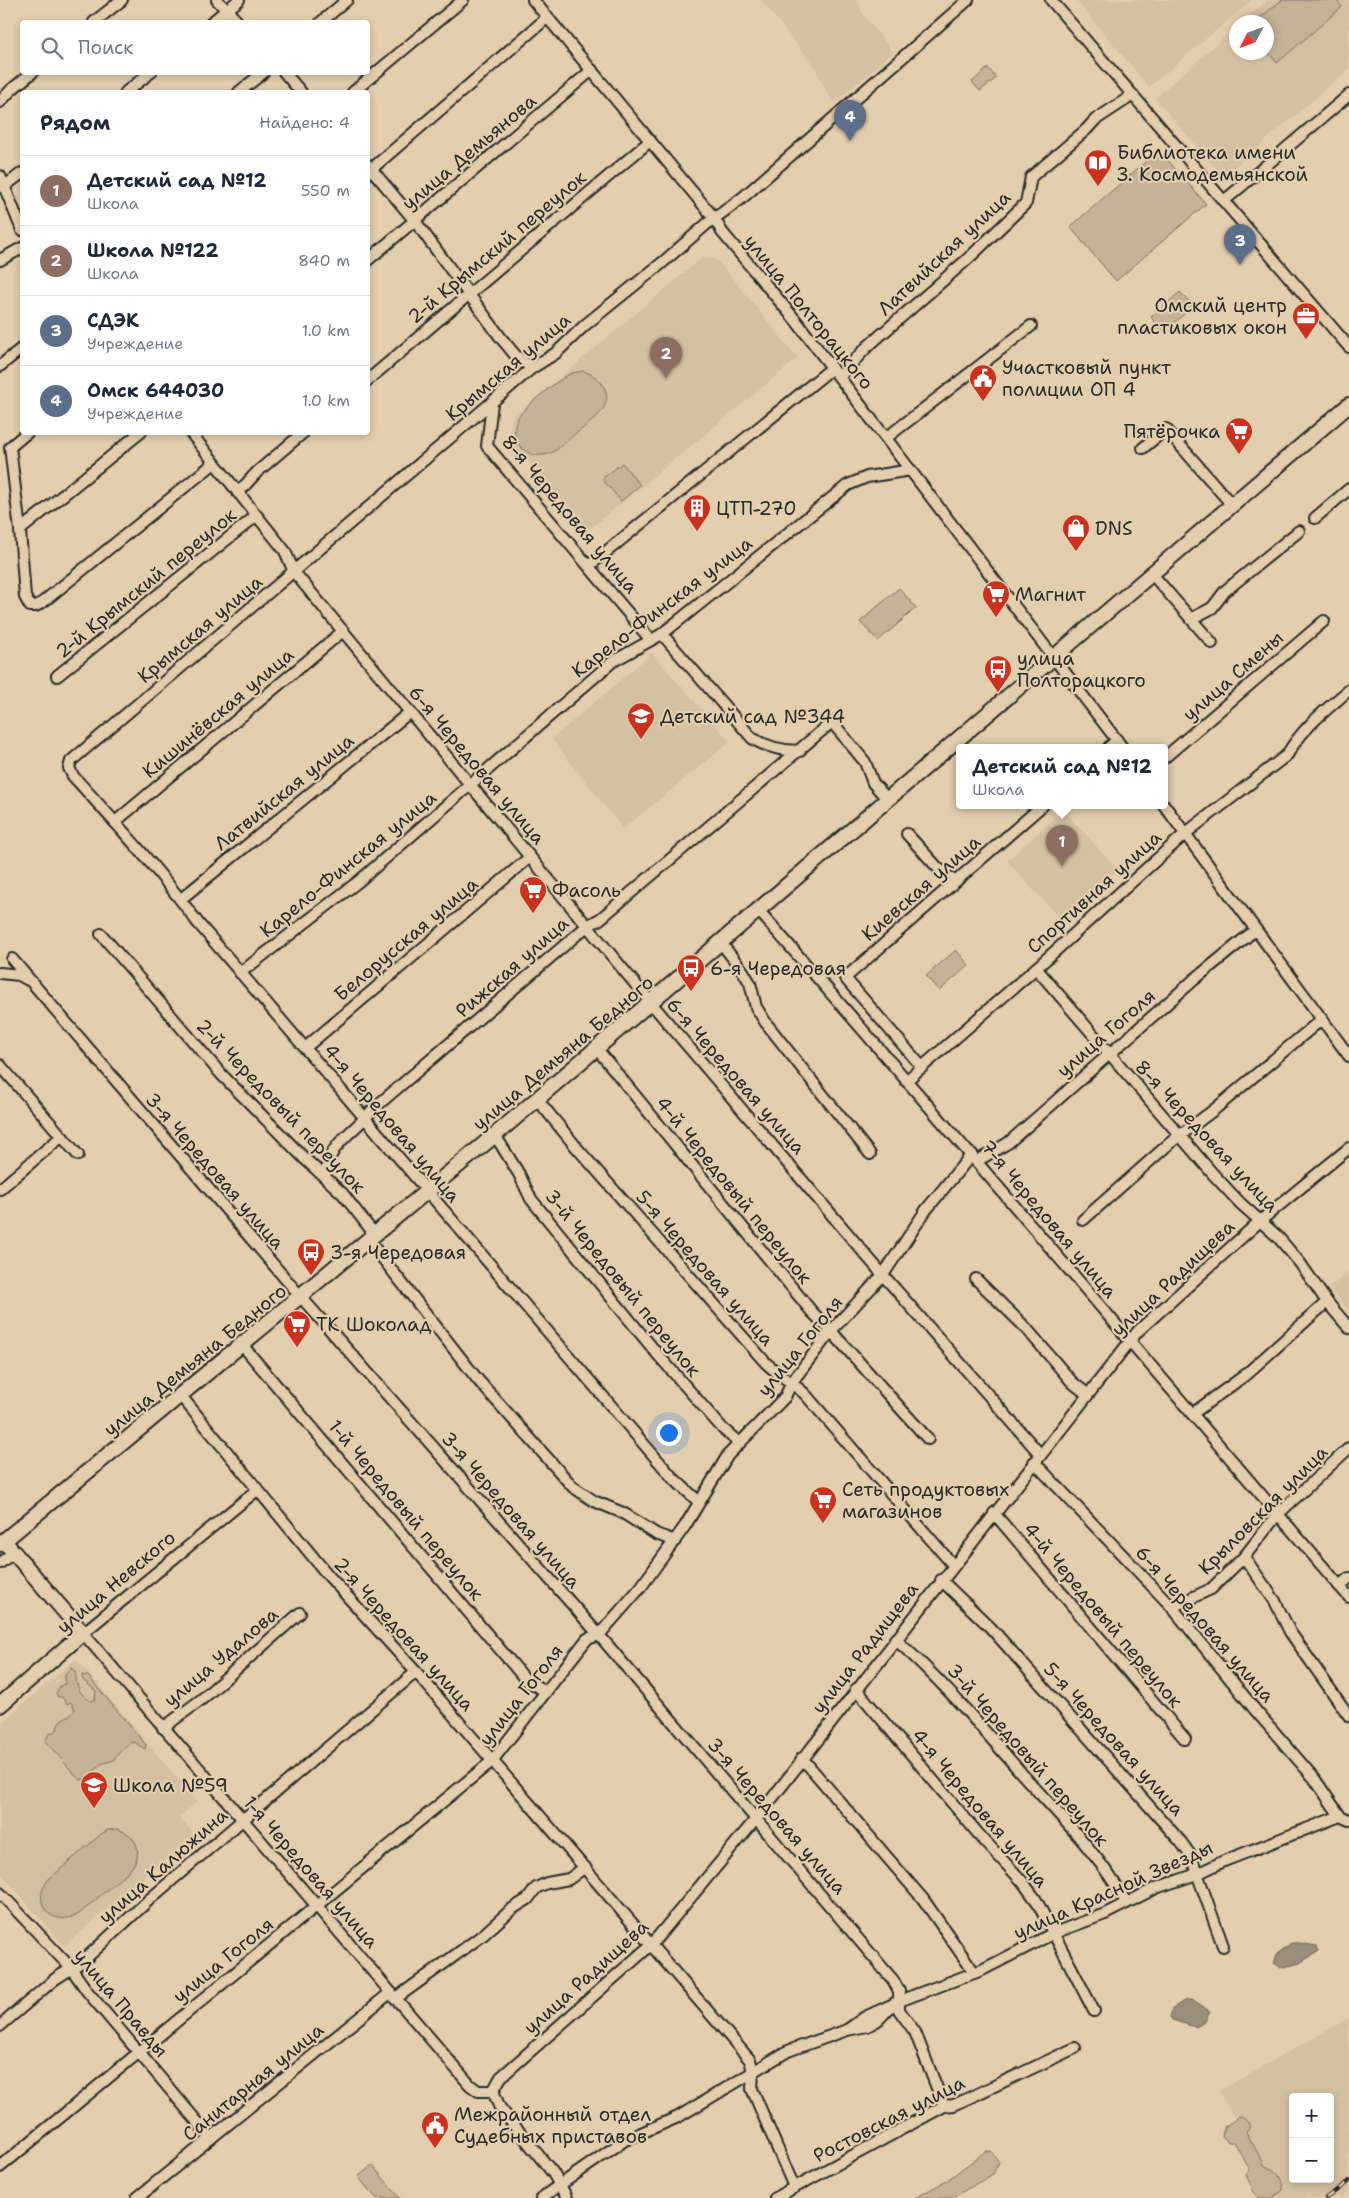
<!DOCTYPE html>
<html lang="ru">
<meta charset="utf-8">
<style>
body{margin:0;font-family:"Shantell Sans",sans-serif;background:#f6f6f7;color:#1f2937}
.controls{position:absolute;right:15px;bottom:15px;display:grid;overflow:hidden;border-radius:5px;box-shadow:0 2px 8px #0003}
.controls button{width:45px;height:45px;display:grid;place-items:center;padding:0;border:0;border-bottom:1px solid #e0e1e3;background:#fff;color:#1f2937;font:25px sans-serif}
.compass{position:absolute;left:1229px;top:15px;width:45px;height:45px;border-radius:50%;background:#fff;box-shadow:0 2px 8px #0003;rotate:229deg}
.you{position:absolute;left:668px;top:1432px;width:18px;height:18px;margin:-12px;border:4px solid #fff;border-radius:50%;background:#1a73e8;box-shadow:0 0 0 8px #1a73e833}
.badge{display:grid;place-items:center;width:32px;height:32px;border-radius:50%;background:#1a73e8;color:#fff;font-size:16px;font-weight:700}
.pin{position:absolute;translate:-50% -41px;filter:drop-shadow(0 1px 2px #0008)}
.pin::after{content:'';position:absolute;top:26px;width:18px;height:15px;background:inherit;clip-path:polygon(0 0,100% 0,50% 100%)}
.popup{position:absolute;left:956px;top:744px;width:212px;height:65px;box-sizing:border-box;display:grid;place-content:center;border-radius:5px;background:#fff;filter:drop-shadow(0 1px 4px #0005);font-size:16px;white-space:nowrap;color:#747a83}
.popup b{font-size:19px;color:#1f2937}
.popup::after{content:'';position:absolute;left:50%;top:100%;margin-left:-10px;border:10px solid transparent;border-top-color:#fff}
.list{margin:0;padding:0;list-style:none}
h2{display:flex;justify-content:space-between;align-items:center;height:65px;margin:0;padding:0 20px;font-size:21px}
h2 small{font-size:16px;font-weight:400;color:#747a83}
.list li{display:grid;grid-template-columns:32px 1fr auto;gap:15px;align-items:center;box-sizing:border-box;height:70px;padding:0 20px;border-top:1px solid #e0e1e3}
.list b{display:block;font-size:19px;white-space:nowrap}
.list p{margin:0;font-size:16px;white-space:nowrap;color:#747a83}
.list em{font-size:16px;font-style:normal;color:#747a83}
.icon{flex:none;width:28px;height:28px;fill:none;stroke:currentColor;stroke-width:2;stroke-linecap:round;stroke-linejoin:round}
.map{position:relative;flex:none;width:1349px;height:2198px;overflow:hidden}
.search{position:absolute;background:#fff;box-shadow:0 2px 8px #0003;left:20px;top:20px;width:350px;height:55px;display:flex;align-items:center;gap:12px;box-sizing:border-box;padding:0 18px;border-radius:5px;color:#747a83;font-size:19px}
.panel{position:absolute;background:#fff;box-shadow:0 2px 8px #0003;left:20px;top:90px;width:350px;height:345px;border-radius:5px}
.map>svg:first-child{display:block}
.built{fill:#d4c0a2;fill-rule:evenodd}
.green{fill:#c5b398;stroke:#786f62}
.water{fill:#9a8d7a;stroke:#6e665a}
.lines{fill:none;stroke-linecap:round;stroke-linejoin:round}
.minor-casing{stroke:#2b2b2b;stroke-width:14}
.major-casing{stroke:#2b2b2b;stroke-width:18}
.minor{stroke:#e3cead;stroke-width:10}
.major{stroke:#e3cead;stroke-width:14}
.rail-casing{stroke:#2b2b2b;stroke-width:4.5}
.rail{stroke:#e3cead;stroke-width:2.5;stroke-dasharray:8;stroke-linecap:butt}
.labels{text-anchor:middle;dominant-baseline:central;stroke-width:4.5;stroke-linejoin:round;paint-order:stroke}
.street-label{font-size:19px;fill:#2b2b2b;stroke:#e3cead}
.poi-label{font-size:19px;fill:#2b2b2b;stroke:#e3cead;text-anchor:start}
</style>
<div class="map">
<svg width="1349" height="2198" viewBox="0 0 1349 2198">
<rect width="100%" height="100%" fill="#e3cead"/>
<filter id="ink" filterUnits="userSpaceOnUse"><feTurbulence type="fractalNoise" baseFrequency=".02" numOctaves="2"/><feDisplacementMap in="SourceGraphic" scale="10" xChannelSelector="R" yChannelSelector="G"/><feConvolveMatrix kernelMatrix="1 2 1 2 8 2 1 2 1" color-interpolation-filters="sRGB"/></filter>
<g filter="url(#ink)">
<g class="built">
<path d="M761 0H858L862 13 893 52 835 103 827 93 815 67Z"/>
<path d="M1076 0H1252L1149 87Z"/>
<path d="M1268 0H1349V69L1223 177 1155 98 1236 27V52H1266V22H1242Z"/>
<path d="M703 257 717 260 798 358 587 531 509 439 512 418Z"/>
<path d="M652 653 730 742 623 829 552 739Z"/>
<path d="M1063 810 1118 870 1062 921 1007 861Z"/>
<path d="M1349 1271V1311L1329 1288Z"/>
<path d="M76 1659 197 1802 179 1817 194 1834 64 1946 0 1872V1724Z"/>
<path d="M1349 2018V2190L1340 2198H1280L1219 2091ZM1293 2097H1330V2179H1293Z"/>
</g>
<g class="green">
<path d="M1282 0H1336L1342 7 1277 63 1267 51 1266 22H1255Z"/>
<path d="M988 68 996 78 980 91 972 82Z"/>
<path d="M1159 150 1206 204 1116 281 1070 227Z"/>
<path d="M1180 292 1191 303V308L1166 330H1160L1151 317Z"/>
<path d="M583 371C600 376 613 392 603 409 597 419 584 427 574 435 565 442 555 454 543 455 535 456 528 454 522 448 514 441 513 429 517 420 522 408 560 378 572 373 576 372 580 372 583 371Z"/>
<path d="M622 463 640 485 621 501 602 479Z"/>
<path d="M899 588 916 608 878 641 860 622Z"/>
<path d="M956 950 969 965 939 991 926 976Z"/>
<path d="M71 1668 75 1671C77 1686 77 1693 91 1701L95 1699 96 1691 83 1680 82 1675 88 1676 146 1745 145 1749 134 1742C125 1744 119 1752 114 1760L101 1764 88 1778 80 1780 45 1741 49 1734 57 1730C60 1714 67 1721 75 1710L71 1702 67 1704 62 1697H58L56 1693 60 1686 65 1684V1675Z"/>
<path d="M117 1829C138 1835 144 1853 130 1870L79 1914C52 1929 29 1903 49 1879L100 1835 108 1830Z"/>
<path d="M1239 2117C1246 2117 1250 2122 1249 2129L1246 2132 1265 2166C1276 2169 1283 2178 1283 2190L1273 2198H1259L1256 2196 1246 2175 1250 2170 1234 2142H1228L1222 2136 1224 2127Z"/>
<path d="M986 2151H991L999 2162 993 2174 952 2198H915L946 2181Z"/>
<path d="M372 2165 400 2198H376L358 2177Z"/>
</g>
<g class="water">
<path d="M1291 1943H1299L1317 1946 1319 1951 1300 1963 1281 1968 1274 1963 1277 1954Z"/>
<path d="M1187 2000H1192L1210 2012 1204 2023 1195 2027 1172 2020 1170 2017C1171 2008 1179 2003 1187 2000Z"/>
</g>
<g class="lines">
<g class="minor-casing">
<g id="minor">
<path d="M217 0 238 22"/>
<path d="M533 0 715 219 722 232 797 322 1122 747"/>
<path d="M1051 0 1349 347"/>
<path d="M94 22 122 0"/>
<path d="M212 22 239 0"/>
<path d="M321 22 347 0"/>
<path d="M284 72 301 92"/>
<path d="M126 92 151 72"/>
<path d="M239 92 264 72"/>
<path d="M353 92 463 0"/>
<path d="M0 102 11 90 33 72"/>
<path d="M368 165 415 221 501 338 516 356 532 368"/>
<path d="M368 172 548 17"/>
<path d="M0 176 22 230"/>
<path d="M5 186 22 173"/>
<path d="M1224 201 1349 95"/>
<path d="M0 260 22 248"/>
<path d="M368 260 592 70"/>
<path d="M0 366 22 348"/>
<path d="M839 377 867 347 971 256 1026 203 1031 177 1087 129 1095 120 1133 95"/>
<path d="M368 380 650 141"/>
<path d="M492 403 487 446 650 639"/>
<path d="M28 432 10 447 20 530 25 597 30 606H36L43 602 213 464"/>
<path d="M190 432 285 551 294 572 651 1003 883 1275 1040 1454"/>
<path d="M886 438 1031 326"/>
<path d="M1143 448 1166 429 1232 505"/>
<path d="M238 493 257 472 304 432"/>
<path d="M1315 518 1349 489"/>
<path d="M20 530 141 432"/>
<path d="M590 565 832 368"/>
<path d="M1152 574 1212 643"/>
<path d="M1191 619 1212 608 1225 591 1299 531"/>
<path d="M662 634 752 738C766 747 784 751 800 751"/>
<path d="M57 676 256 516"/>
<path d="M1109 747 1117 740"/>
<path d="M1164 758 1324 621"/>
<path d="M1164 805 1349 1056"/>
<path d="M115 822 343 631"/>
<path d="M907 834 938 868 955 882"/>
<path d="M181 899 410 712"/>
<path d="M759 911C958 1137 1152 1368 1349 1597"/>
<path d="M101 934 221 1074 304 1158 343 1194 375 1235"/>
<path d="M721 943 743 971 750 983 756 1007 766 1023 870 1154"/>
<path d="M12 959 301 1297 599 1635 893 1980 899 1991V2010L915 2032 944 2106"/>
<path d="M1036 968 1213 1174 1240 1203 1278 1237 1300 1263 1327 1302 1349 1328"/>
<path d="M0 973 19 975 28 980"/>
<path d="M240 973 359 881 612 662 662 634 848 485 867 477 911 470"/>
<path d="M305 1048 530 857"/>
<path d="M597 1049 812 1312 831 1331 928 1439"/>
<path d="M0 1065 78 1155"/>
<path d="M922 1067 845 978 1043 805"/>
<path d="M906 1081 1043 962 1186 833 1287 755C1302 728 1326 710 1349 690"/>
<path d="M537 1099 577 1148 765 1362C777 1374 792 1382 805 1394L953 1565"/>
<path d="M495 1135 519 1174 531 1199 659 1356 723 1429 738 1442"/>
<path d="M977 1161 1008 1143 1195 979 1255 930"/>
<path d="M325 1176C326 1170 327 1162 330 1157 339 1138 360 1126 373 1109L587 926 600 919 832 722 865 762 873 783 888 800"/>
<path d="M0 1189 62 1136"/>
<path d="M1083 1220 1170 1143 1215 1109 1322 1019"/>
<path d="M369 1241 478 1380 573 1487 594 1501 623 1513 656 1534 675 1541"/>
<path d="M976 1279 1026 1328 1072 1382 1087 1394"/>
<path d="M243 1346 526 1680 546 1692"/>
<path d="M181 1396 327 1574 416 1672 750 2060 753 2072 752 2089 794 2187"/>
<path d="M1192 1414 1244 1376 1327 1302"/>
<path d="M1034 1462 1172 1607 1256 1711 1314 1778 1340 1816"/>
<path d="M257 1490 83 1633 470 2085 478 2091H493"/>
<path d="M699 1502 672 1477 198 923C160 871 116 823 73 776L69 768 71 761 532 368 556 353 585 325 662 263 708 223 741 199 968 0"/>
<path d="M994 1513 1185 1739"/>
<path d="M1244 1557 1275 1601 1290 1632 1349 1716"/>
<path d="M0 1563 14 1552"/>
<path d="M941 1580 990 1627 1181 1842 1191 1856 1223 1946"/>
<path d="M1339 1586 1349 1578"/>
<path d="M1172 1607 1211 1589 1244 1557 1277 1515 1349 1448"/>
<path d="M895 1639C942 1680 982 1728 1023 1775 1059 1815 1099 1854 1126 1902"/>
<path d="M856 1689 981 1837 1022 1881 1036 1900 1094 2011"/>
<path d="M163 1728 202 1699 300 1613"/>
<path d="M802 1758 923 1899 974 1972"/>
<path d="M0 1893 71 1968 87 1991 211 2138"/>
<path d="M395 1999 483 1935 512 1909 528 1899 536 1888 547 1883 569 1879 585 1867"/>
<path d="M0 2026 55 1979 83 1961 151 1898 416 1672"/>
<path d="M847 2030 865 2017 889 2006"/>
<path d="M493 2091 501 2077 651 1945 756 1819 1138 1331 1260 1221 1349 1148"/>
<path d="M493 2091 500 2108 553 2173 567 2198"/>
<path d="M0 2167 492 1761 587 1639 599 1635 641 1587 685 1526 728 1455 785 1397 792 1382 831 1331 883 1275 926 1210 972 1154"/>
<path d="M137 2198 390 1993"/>
<path d="M541 2198 625 2140 678 2117 788 2051 847 2030 867 2026 878 2020 893 2004 899 2001 982 1970 1054 1933 1105 1914 1156 1888 1197 1874 1224 1861 1340 1816 1349 1820"/>
<path d="M775 2198 944 2106 954 2105 1075 2048"/>
</g>
</g>
<g class="major-casing">
<g id="major">
<path d="M0 1544 495 1135 1349 405"/>
<path d="M0 1705 83 1633 4 1541"/>
</g>
</g>
<use href="#minor" class="minor"/>
<use href="#major" class="major"/>
<g class="rail-casing">
<path id="rail" d="M1326 2198 1349 2181"/>
</g>
<use href="#rail" class="rail"/>
</g>
</g>
<defs>
<g id="library-pin" transform="scale(1.4375)"><path d="M0 17L-7.5 6A9.5 9.5 0 1 1 7.5 6Z" fill="#c8321e" stroke="#e3cead"/><path d="M-6-4Q-3-5.5-.7-3.5V5Q-3 3-6 4ZM6-4Q3-5.5 .7-3.5V5Q3 3 6 4Z" fill="#fff"/></g>
<g id="office-pin" transform="scale(1.4375)"><path d="M0 17L-7.5 6A9.5 9.5 0 1 1 7.5 6Z" fill="#c8321e" stroke="#e3cead"/><path d="M-6-3h4V-5.5h4V-3h4V5H-6ZM-1-4.5V-3h2v-1.5ZM-6 0V1H6V0Z" fill="#fff"/></g>
<g id="civic-pin" transform="scale(1.4375)"><path d="M0 17L-7.5 6A9.5 9.5 0 1 1 7.5 6Z" fill="#c8321e" stroke="#e3cead"/><path d="M-.6-6.5H3V-4.5H.6V-3L4-1V1h2V6H-6V1h2V-1L-.6-3ZM-1.2 2.5V6h2.4V2.5Z" fill="#fff"/></g>
<g id="supermarket-pin" transform="scale(1.4375)"><path d="M0 17L-7.5 6A9.5 9.5 0 1 1 7.5 6Z" fill="#c8321e" stroke="#e3cead"/><path d="M-6-5.5h2.5l.6 2H6L4.5 2H-2.5L-4.4-4H-6ZM-1.5 3.2a1.3 1.3 0 1 0 .1 0ZM3 3.2a1.3 1.3 0 1 0 .1 0Z" fill="#fff"/></g>
<g id="building-pin" transform="scale(1.4375)"><path d="M0 17L-7.5 6A9.5 9.5 0 1 1 7.5 6Z" fill="#c8321e" stroke="#e3cead"/><path d="M-4-6H4V6H1V3H-1V6H-4ZM-2.5-4.3h1.7v1.8h-1.7ZM.8-4.3h1.7v1.8H.8ZM-2.5-1h1.7V.8h-1.7ZM.8-1h1.7V.8H.8Z" fill="#fff"/></g>
<g id="shop-pin" transform="scale(1.4375)"><path d="M0 17L-7.5 6A9.5 9.5 0 1 1 7.5 6Z" fill="#c8321e" stroke="#e3cead"/><path d="M-5-2.5h2.3a2.7 3.5 0 0 1 5.4 0H5L5.5 6h-11ZM-1.5-2.5h3a1.5 2.3 0 0 0-3 0Z" fill="#fff"/></g>
<g id="bus-pin" transform="scale(1.4375)"><path d="M0 17L-7.5 6A9.5 9.5 0 1 1 7.5 6Z" fill="#c8321e" stroke="#e3cead"/><path d="M-5-6H5V4H4V6H2V4H-2V6H-4V4H-5ZM-3.5-4V0h7V-4ZM-3.5 1.2v1.5H-2V1.2ZM2 1.2v1.5H3.5V1.2Z" fill="#fff"/></g>
<g id="school-pin" transform="scale(1.4375)"><path d="M0 17L-7.5 6A9.5 9.5 0 1 1 7.5 6Z" fill="#c8321e" stroke="#e3cead"/><path d="M0-5L7-2L0 1L-7-2ZM-4 1L0 2.5L4 1V4Q0 6-4 4Z" fill="#fff"/></g>
</defs>
<g fill-rule="evenodd">
<use href="#library-pin" x="1098" y="163"/>
<use href="#office-pin" x="1306" y="316"/>
<use href="#civic-pin" x="983" y="378"/>
<use href="#supermarket-pin" x="1239" y="431"/>
<use href="#building-pin" x="697" y="508"/>
<use href="#shop-pin" x="1076" y="528"/>
<use href="#supermarket-pin" x="996" y="594"/>
<use href="#bus-pin" x="998" y="669"/>
<use href="#school-pin" x="641" y="716"/>
<use href="#supermarket-pin" x="533" y="890"/>
<use href="#bus-pin" x="691" y="968"/>
<use href="#bus-pin" x="311" y="1252"/>
<use href="#supermarket-pin" x="297" y="1324"/>
<use href="#supermarket-pin" x="823" y="1500"/>
<use href="#school-pin" x="94" y="1785"/>
<use href="#civic-pin" x="435" y="2125"/>
</g>
<g class="labels">
<g class="street-label">
<text transform="translate(469 152) rotate(-40)">улица Демьянова</text>
<text transform="translate(497 247) rotate(-40)">2-й Крымский переулок</text>
<text transform="translate(944 253) rotate(-43)">Латвийская улица</text>
<text transform="translate(809 312) rotate(51)">улица Полторацкого</text>
<text transform="translate(508 367) rotate(-40)">Крымская улица</text>
<text transform="translate(570 514) rotate(50)">8-я Чередовая улица</text>
<text transform="translate(146 583) rotate(-39)">2-й Крымский переулок</text>
<text transform="translate(662 607) rotate(-37)">Карело-Финская улица</text>
<text transform="translate(200 629) rotate(-40)">Крымская улица</text>
<text transform="translate(1233 676) rotate(-41)">улица Смены</text>
<text transform="translate(218 713) rotate(-40)">Кишинёвская улица</text>
<text transform="translate(477 765) rotate(50)">6-я Чередовая улица</text>
<text transform="translate(284 792) rotate(-39)">Латвийская улица</text>
<text transform="translate(348 864) rotate(-39)">Карело-Финская улица</text>
<text transform="translate(921 888) rotate(-41)">Киевская улица</text>
<text transform="translate(1094 892) rotate(-42)">Спортивная улица</text>
<text transform="translate(406 939) rotate(-40)">Белорусская улица</text>
<text transform="translate(512 967) rotate(-41)">Рижская улица</text>
<text transform="translate(1106 1033) rotate(-41)">улица Гоголя</text>
<text transform="translate(563 1053) rotate(-40)">улица Демьяна Бедного</text>
<text transform="translate(736 1076) rotate(49)">6-я Чередовая улица</text>
<text transform="translate(281 1106) rotate(46)">2-й Чередовый переулок</text>
<text transform="translate(392 1123) rotate(50)">4-я Чередовая улица</text>
<text transform="translate(1207 1136) rotate(47)">8-я Чередовая улица</text>
<text transform="translate(215 1171) rotate(49)">3-я Чередовая улица</text>
<text transform="translate(734 1190) rotate(51)">4-й Чередовый переулок</text>
<text transform="translate(1049 1219) rotate(50)">7-я Чередовая улица</text>
<text transform="translate(705 1268) rotate(49)">5-я Чередовая улица</text>
<text transform="translate(1173 1278) rotate(-43)">улица Радищева</text>
<text transform="translate(623 1283) rotate(51)">3-й Чередовый переулок</text>
<text transform="translate(800 1346) rotate(-51)">улица Гоголя</text>
<text transform="translate(195 1360) rotate(-39)">улица Демьяна Бедного</text>
<text transform="translate(406 1510) rotate(50)">1-й Чередовый переулок</text>
<text transform="translate(511 1510) rotate(49)">3-я Чередовая улица</text>
<text transform="translate(1263 1510) rotate(-45)">Крыловская улица</text>
<text transform="translate(116 1582) rotate(-40)">улица Невского</text>
<text transform="translate(1103 1615) rotate(50)">4-й Чередовый переулок</text>
<text transform="translate(1205 1624) rotate(49)">6-я Чередовая улица</text>
<text transform="translate(404 1634) rotate(48)">2-я Чередовая улица</text>
<text transform="translate(865 1648) rotate(-52)">улица Радищева</text>
<text transform="translate(221 1657) rotate(-40)">улица Удалова</text>
<text transform="translate(521 1695) rotate(-52)">улица Гоголя</text>
<text transform="translate(1114 1739) rotate(48)">5-я Чередовая улица</text>
<text transform="translate(1028 1755) rotate(49)">3-й Чередовый переулок</text>
<text transform="translate(980 1808) rotate(50)">4-я Чередовая улица</text>
<text transform="translate(777 1816) rotate(49)">3-я Чередовая улица</text>
<text transform="translate(163 1866) rotate(-41)">улица Калюжина</text>
<text transform="translate(311 1872) rotate(49)">1-я Чередовая улица</text>
<text transform="translate(1113 1890) rotate(-24)">улица Красной Звезды</text>
<text transform="translate(223 1960) rotate(-39)">улица Гоголя</text>
<text transform="translate(586 1977) rotate(-42)">улица Радищева</text>
<text transform="translate(121 2003) rotate(50)">улица Правды</text>
<text transform="translate(253 2082) rotate(-39)">Санитарная улица</text>
<text transform="translate(889 2119) rotate(-27)">Ростовская улица</text>
</g>
<g class="poi-label">
<text x="1117" y="152">Библиотека имени<tspan x="1117" dy="22">З. Космодемьянской</tspan></text>
<text x="1287" y="305" text-anchor="end">Омский центр<tspan x="1287" dy="22">пластиковых окон</tspan></text>
<text x="1002" y="367">Участковый пункт<tspan x="1002" dy="22">полиции ОП 4</tspan></text>
<text x="1220" y="431" text-anchor="end">Пятёрочка</text>
<text x="716" y="508">ЦТП-270</text>
<text x="1095" y="528">DNS</text>
<text x="1015" y="594">Магнит</text>
<text x="1017" y="658">улица<tspan x="1017" dy="22">Полторацкого</tspan></text>
<text x="660" y="716">Детский сад №344</text>
<text x="552" y="890">Фасоль</text>
<text x="710" y="968">6-я Чередовая</text>
<text x="330" y="1252">3-я Чередовая</text>
<text x="316" y="1324">ТК Шоколад</text>
<text x="842" y="1489">Сеть продуктовых<tspan x="842" dy="22">магазинов</tspan></text>
<text x="113" y="1785">Школа №59</text>
<text x="454" y="2114">Межрайонный отдел<tspan x="454" dy="22">Судебных приставов</tspan></text>
</g>
</g>
</svg>
<div class="controls">
<button>+</button>
<button>−</button>
</div>
<svg class="compass" viewBox="-18 -18 36 36"><path d="M0-13l5 13h-10z" fill="#e53935"/><path d="M0 13l5-13h-10z" fill="#747a83"/></svg>
<div class="you"></div>
<div class="pin badge" style="left:1062px;top:866px;background:#8d6e63">1</div>
<div class="popup"><b>Детский сад №12</b>Школа</div>
<div class="pin badge" style="left:666px;top:378px;background:#8d6e63">2</div>
<div class="pin badge" style="left:1240px;top:265px;background:#5c6f8a">3</div>
<div class="pin badge" style="left:850px;top:141px;background:#5c6f8a">4</div>
<div class="search"><svg class="icon" aria-label="search" viewBox="0 0 24 24"><circle cx="10" cy="10" r="6"/><path d="M15 15l6 6"/></svg>Поиск</div>
<section class="panel">
<h2>Рядом<small>Найдено: 4</small></h2>
<ul class="list">
<li><span class="badge" style="background:#8d6e63">1</span><div><b>Детский сад №12</b><p>Школа</p></div><em>550 m</em></li>
<li><span class="badge" style="background:#8d6e63">2</span><div><b>Школа №122</b><p>Школа</p></div><em>840 m</em></li>
<li><span class="badge" style="background:#5c6f8a">3</span><div><b>СДЭК</b><p>Учреждение</p></div><em>1.0 km</em></li>
<li><span class="badge" style="background:#5c6f8a">4</span><div><b>Омск 644030</b><p>Учреждение</p></div><em>1.0 km</em></li>
</ul>
</section>
</div>
